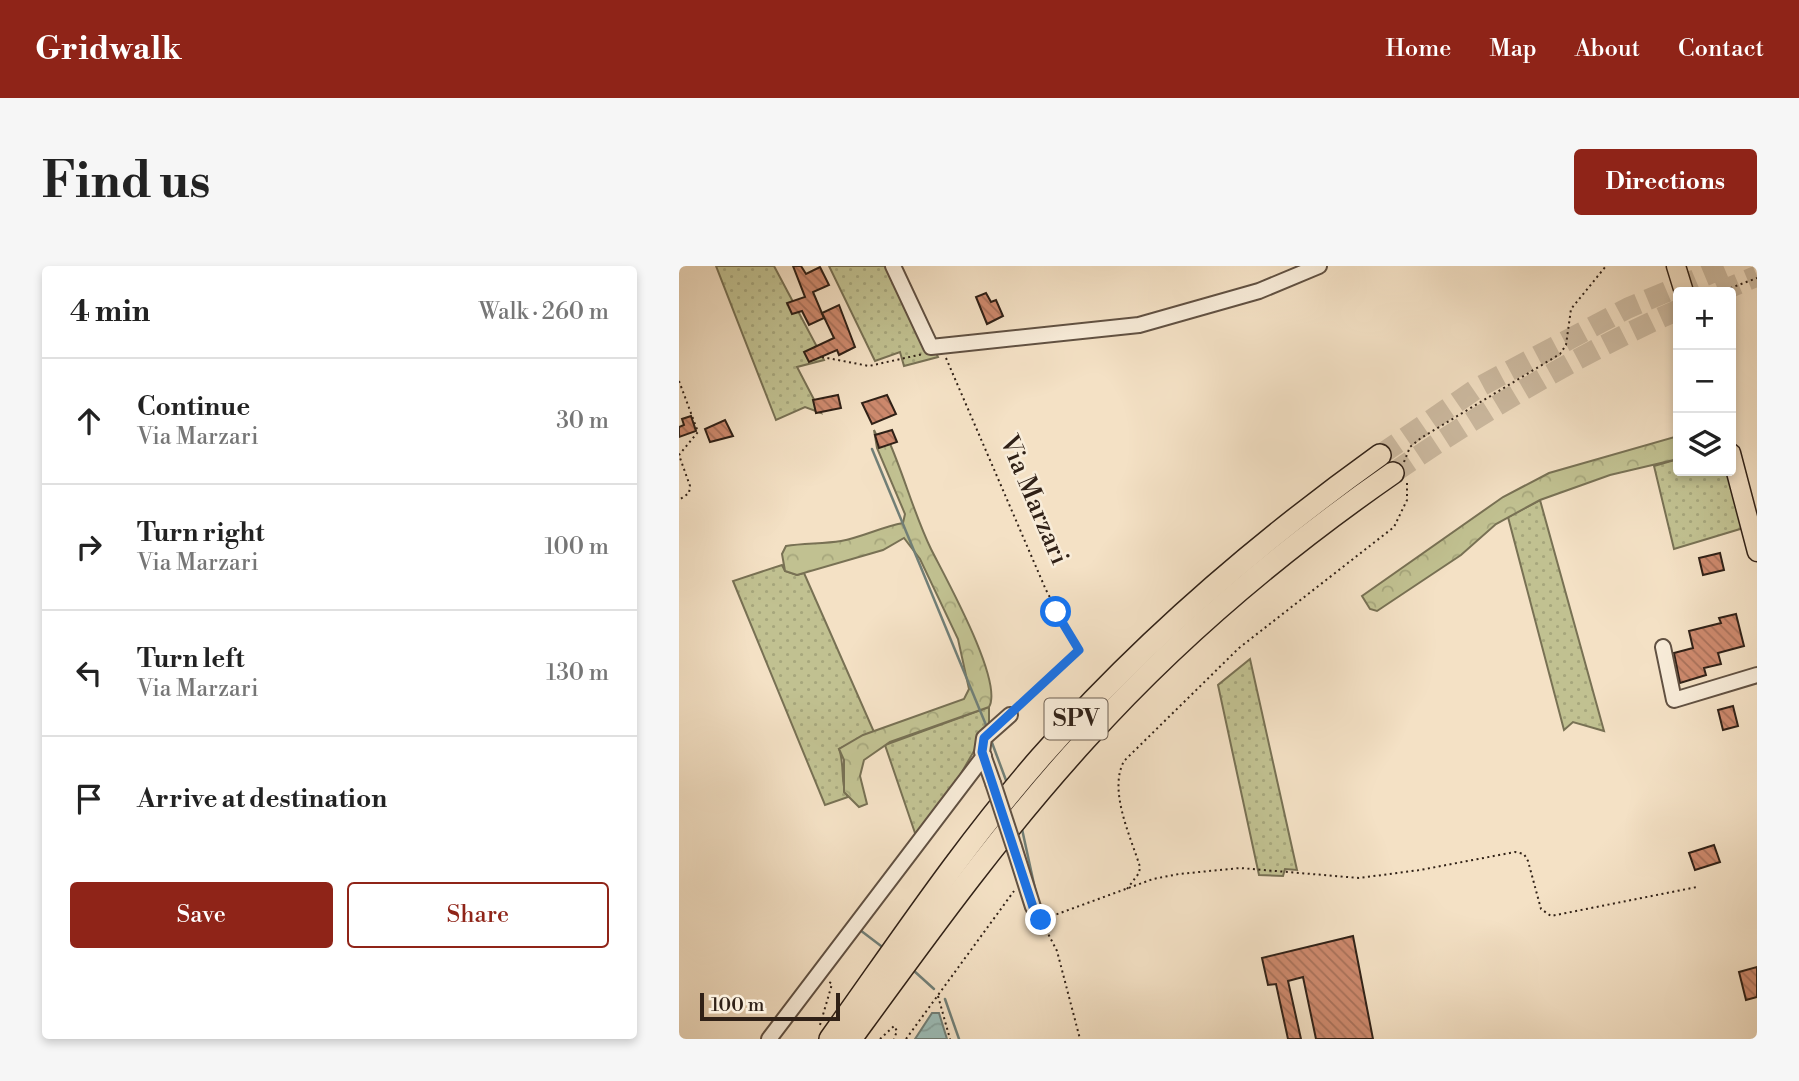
<!DOCTYPE html>
<meta charset="utf-8">
<style>
body{margin:0;font-family:"Libre Bodoni",serif;background:#f6f6f6;color:#222}
.controls{position:absolute;right:21px;top:21px;display:grid;overflow:hidden;border-radius:7px;box-shadow:0 4px 10px #0003}
.controls button{width:63px;height:63px;display:grid;place-items:center;padding:0;border:0;border-bottom:2px solid #e0e0e0;background:#fff;color:#222;font:35px sans-serif}
.scale{position:absolute;left:21px;bottom:18px;width:140px;box-sizing:border-box;padding-left:7px;border:4px solid #302117;border-top:0;font-size:19px;line-height:24px;white-space:nowrap;color:#302117;-webkit-text-stroke:5px #f8ecd9;paint-order:stroke}
.stop{position:absolute;width:21px;height:21px;margin:-16px;border:5px solid #1a73e8;border-radius:50%;background:#fff}
.stop.end{background:#1a73e8;border-color:#fff;box-shadow:0 2px 7px #0008}
.list{margin:0;padding:0;list-style:none}
h2{display:flex;justify-content:space-between;align-items:center;height:91px;margin:0;padding:0 28px;font-size:30px}
h2 small{font-size:23px;font-weight:400;color:#767676}
.list li{display:grid;grid-template-columns:46px 1fr auto;gap:21px;align-items:center;box-sizing:border-box;height:126px;padding:0 28px;border-top:2px solid #e0e0e0}
.list b{display:block;font-size:26px;white-space:nowrap}
.list p{margin:0;font-size:23px;white-space:nowrap;color:#767676}
.list em{font-size:23px;font-style:normal;color:#767676}
.actions{display:flex;gap:14px;padding:21px 28px}
.actions a{flex:1;padding:16px 0;border:2px solid #8f2418;border-radius:7px;text-align:center;font-size:24px;color:#8f2418}
.actions .main{background:#8f2418;color:#fff}
.icon{flex:none;width:38px;height:38px;fill:none;stroke:currentColor;stroke-width:2;stroke-linecap:round;stroke-linejoin:round}
.map{position:relative;flex:none;width:1078px;height:773px;overflow:hidden;border-radius:7px}
header{display:flex;align-items:center;gap:42px;box-sizing:border-box;height:98px;padding:0 35px;background:#8f2418;color:#fff}
header strong{font-size:33px}
nav{display:flex;gap:38px;margin-inline-start:auto;font-size:24px}
.intro{display:flex;align-items:center;justify-content:space-between;box-sizing:border-box;height:168px;padding:0 42px}
h1{margin:0;font-size:49px}
.button{padding:18px 32px;border-radius:7px;background:#8f2418;color:#fff;font-size:24px;font-weight:700}
main{display:flex;gap:42px;padding:0 42px}
aside{flex:1;background:#fff;border-radius:7px;box-shadow:0 4px 10px #0003}
.map>svg:first-child{display:block}
.grass{fill:url(#grass-dots);stroke:#787154;stroke-width:2}
.forest{fill:url(#forest-crowns);stroke:#787154;stroke-width:2}
.water{fill:url(#water-waves);stroke:#717f77;stroke-width:2}
.lines{fill:none;stroke-linecap:round;stroke-linejoin:round}
.stream{stroke:#717f77;stroke-width:2.5}
.building{fill:url(#building-back-hatch);stroke:#302117;stroke-width:2}
.highway-tunnel{stroke:#cdbba2;stroke-width:21;stroke-dasharray:21 10;stroke-linecap:butt}
.minor-casing{stroke:#615142;stroke-width:18}
.major-casing{stroke:#302117;stroke-width:21}
.highway-casing{stroke:#302117;stroke-width:24}
.path{stroke:#302117;stroke-width:2;stroke-dasharray:2 3.5;stroke-linecap:butt}
.minor{stroke:#f8ecd9;stroke-width:14}
.major{stroke:#f4e1c5;stroke-width:18}
.highway{stroke:#f4e1c5;stroke-width:21}
.minor-bridge-casing{stroke:#615142;stroke-width:18;stroke-linecap:butt}
.minor-bridge{stroke:#f8ecd9;stroke-width:14}
.route{stroke:#1a73e8;stroke-width:9}
.labels{text-anchor:middle;dominant-baseline:central;stroke-width:5;stroke-linejoin:round;paint-order:stroke}
.shield{fill:#f8ecd9;stroke:#6c5e51;stroke-width:2}
.shield-label{font-size:24px;font-weight:bold;fill:#302117}
.street-label{font-size:26px;fill:#302117;stroke:#f8ecd9}
</style>
<header>
<strong>Gridwalk</strong>
<nav><a>Home</a><a>Map</a><a>About</a><a>Contact</a></nav>
</header>
<div class="intro"><h1>Find us</h1><a class="button">Directions</a></div>
<main>
<aside>
<h2>4 min<small>Walk · 260 m</small></h2>
<ul class="list">
<li><svg class="icon" aria-label="ahead" viewBox="0 0 24 24"><path d="M12 20V5M6 11l6-6 6 6"/></svg><div><b>Continue</b><p>Via Marzari</p></div><em>30 m</em></li>
<li><svg class="icon" aria-label="right" viewBox="0 0 24 24"><path d="M7 20v-9h11M14 6l5 5-5 5"/></svg><div><b>Turn right</b><p>Via Marzari</p></div><em>100 m</em></li>
<li><svg class="icon" aria-label="left" viewBox="0 0 24 24"><path d="M17 20v-9H6M10 6l-5 5 5 5"/></svg><div><b>Turn left</b><p>Via Marzari</p></div><em>130 m</em></li>
<li><svg class="icon" aria-label="arrive" viewBox="0 0 24 24"><path d="M6 21V4h12l-3 4 3 4H6"/></svg><div><b>Arrive at destination</b></div></li>
</ul>
<div class="actions"><a class="main">Save</a><a>Share</a></div>
</aside>
<div class="map">
<svg width="1078" height="773" viewBox="0 0 1078 773">
<defs>
<pattern id="grass-dots" width="8" height="8" patternUnits="userSpaceOnUse" patternTransform="scale(1.75)"><rect width="8" height="8" fill="#c1c191"/><path d="M2 2h.1M6 6h.1" fill="none" stroke="#a6a67c" stroke-width="1.8" stroke-linecap="round"/></pattern>
<pattern id="forest-crowns" width="20" height="18" patternUnits="userSpaceOnUse" patternTransform="scale(1.75)"><rect width="20" height="18" fill="#c1c191"/><path d="M2 6a3 3 0 1 1 6 0M12 15a3 3 0 1 1 6 0" fill="none" stroke="#a6a67c"/></pattern>
<pattern id="water-waves" width="16" height="10" patternUnits="userSpaceOnUse" patternTransform="scale(1.75)"><rect width="16" height="10" fill="#9cbdb7"/><path d="M0 5q4-4 8 0t8 0" fill="none" stroke="#87a29d"/></pattern>
<pattern id="building-back-hatch" width="6" height="6" patternUnits="userSpaceOnUse" patternTransform="scale(1.75)"><rect width="6" height="6" fill="#cd896d"/><path d="M-1 5l2 2M0 0l6 6M5-1l2 2" fill="none" stroke="#a77059"/></pattern>
</defs>
<rect width="100%" height="100%" fill="#f4e1c5"/>
<filter id="stains"><feTurbulence type="fractalNoise" baseFrequency=".00286" numOctaves="4"/><feColorMatrix values="0 0 0 0 .2 0 0 0 0 .09 0 0 0 0 .02 0 0 0 .5 -.17"/></filter>
<radialGradient id="worn" r=".72"><stop offset=".6" stop-color="#630" stop-opacity="0"/><stop offset="1" stop-color="#630" stop-opacity=".3"/></radialGradient>
<g class="grass">
<path d="M37 0H95L145 94 118 101 142 147 126 141 97 154Z"/>
<path d="M150 0H217L259 91 225 100 221 86 196 95Z"/>
<path d="M999 193V205H1052L1071 260 995 283 975 200Z"/>
<path d="M861 234 925 465 894 456 885 464 829 251Z"/>
<path d="M103 299 106 305 118 309 125 307 195 466 160 483C166 498 161 520 169 531L146 539 54 315Z"/>
<path d="M571 393 618 604 606 603 604 610 580 609 539 419Z"/>
<path d="M310 441V459L276 518 237 570 206 479Z"/>
</g>
<g class="forest">
<path d="M195 164 201 177 209 173C225 209 235 248 252 283 266 311 325 416 310 441L211 476 185 494 181 510 188 538 180 541 165 526V494L160 483 184 469 285 433 290 423 279 373 241 293 225 272 204 284 118 309 106 305 103 288 107 280C125 277 144 278 162 275 184 271 202 261 224 257L226 248 198 182Z"/>
<path d="M999 170V193L931 209 861 234 817 258 782 289 698 345 691 343 683 330 824 231 870 207Z"/>
</g>
<path class="water" d="M253 747H260L268 773H236Z"/>
<g class="lines">
<g class="stream">
<path d="M193 183 307 459"/>
<path d="M312 474 328 517"/>
<path d="M343 563 358 632"/>
<path d="M360 638 364 648"/>
<path d="M181 664 206 683"/>
<path d="M234 704 255 723"/>
<path d="M266 733 280 773"/>
</g>
</g>
<g class="building">
<path d="M114 0H122L127 8 141 1 150 19 134 26 145 52 130 59 123 45 113 48 108 37 126 31Z"/>
<path d="M307 27 312 36 317 34 324 50 308 58 297 31Z"/>
<path d="M160 39 176 81 160 89 158 84 130 96 125 86 155 72 143 47Z"/>
<path d="M159 129 162 142 137 147 134 134Z"/>
<path d="M208 129 217 148 193 158 183 137Z"/>
<path d="M12 150 17 165 0 171V161L5 159 3 153Z"/>
<path d="M46 154 54 170 31 176 26 163Z"/>
<path d="M213 164 218 176 200 182 196 169Z"/>
<path d="M1041 287 1045 304 1024 309 1020 292Z"/>
<path d="M1057 348 1065 380 1039 387 1042 398 1025 402 1027 409 1001 417 995 387 1014 382 1010 365 1042 357 1040 352Z"/>
<path d="M1054 440 1059 460 1044 464 1039 444Z"/>
<path d="M1035 579 1041 596 1016 604 1010 587Z"/>
<path d="M674 670 694 773H637L624 711 609 715 622 773H609L597 718 589 719 583 692Z"/>
<path d="M1078 701V731L1067 734 1060 706Z"/>
</g>
<g class="lines">
<g class="highway-tunnel">
<path d="M1040 26 1078 10"/>
<path d="M701 189 800 121 949 42 1049 0"/>
<path d="M714 207C805 145 899 88 999 44"/>
</g>
<g class="minor-casing">
<g id="minor">
<path d="M214 0 252 81 460 59 580 25 640 0"/>
<path d="M984 381 995 434 1078 409"/>
<path d="M314 517 303 486 305 472 331 449"/>
<path d="M335 581 354 641"/>
<path d="M90 773 305 490"/>
</g>
</g>
<g class="major-casing">
<g id="major">
<path d="M997 0 1005 26"/>
<path d="M1052 187 1078 286"/>
</g>
</g>
<g class="highway-casing">
<g id="highway">
<path d="M151 773C219 678 284 580 361 492 462 377 577 278 701 189"/>
<path d="M172 773C247 670 321 567 407 473 498 372 603 284 714 207"/>
</g>
</g>
<g class="path">
<path d="M1041 26 1078 12"/>
<path d="M143 91 190 100 244 88"/>
<path d="M267 92 367 324 400 385 339 441"/>
<path d="M0 115 19 166 0 189 11 220 10 227 0 234"/>
<path d="M725 196 731 181 742 172 881 88 887 79 892 43 927 0"/>
<path d="M448 623 460 607 461 601C452 571 429 525 445 495L560 382 715 261 728 234V215"/>
<path d="M362 654 474 613 500 608 561 602 680 612 741 604 836 586 845 588 849 595 862 643 872 650 1018 621"/>
<path d="M362 654 378 685 401 773"/>
<path d="M259 730 271 773"/>
<path d="M141 759 153 718 149 715"/>
<path d="M201 773 215 760 218 765 215 773"/>
<path d="M227 773 335 625"/>
</g>
<use href="#minor" class="minor"/>
<use href="#major" class="major"/>
<use href="#highway" class="highway"/>
<g class="minor-bridge-casing">
<path id="minor-bridge" d="M314 517 335 581"/>
</g>
<use href="#minor-bridge" class="minor-bridge"/>
</g>
<g class="lines">
<path class="route" d="M362 654 354 641 303 486 305 472 400 384 377 346"/>
</g>
<g class="labels">
<rect class="shield" x="365.5" y="432.5" width="63" height="41" rx="5"/>
<g class="shield-label">
<text x="397" y="453">SPV</text>
</g>
<g class="street-label">
<text transform="translate(355 234) rotate(67)">Via Marzari</text>
</g>
</g>
<rect width="100%" height="100%" filter="url(#stains)"/>
<rect width="100%" height="100%" fill="url(#worn)"/>
</svg>
<div class="controls">
<button>+</button>
<button>−</button>
<button><svg class="icon" aria-label="layers" viewBox="0 0 24 24"><path d="M12 4l9 5-9 5-9-5zM3 14l9 5 9-5"/></svg></button>
</div>
<div class="scale">100 m</div>
<div class="stop" style="left:377px;top:346px"></div>
<div class="stop end" style="left:362px;top:654px"></div>
</div>
</main>
